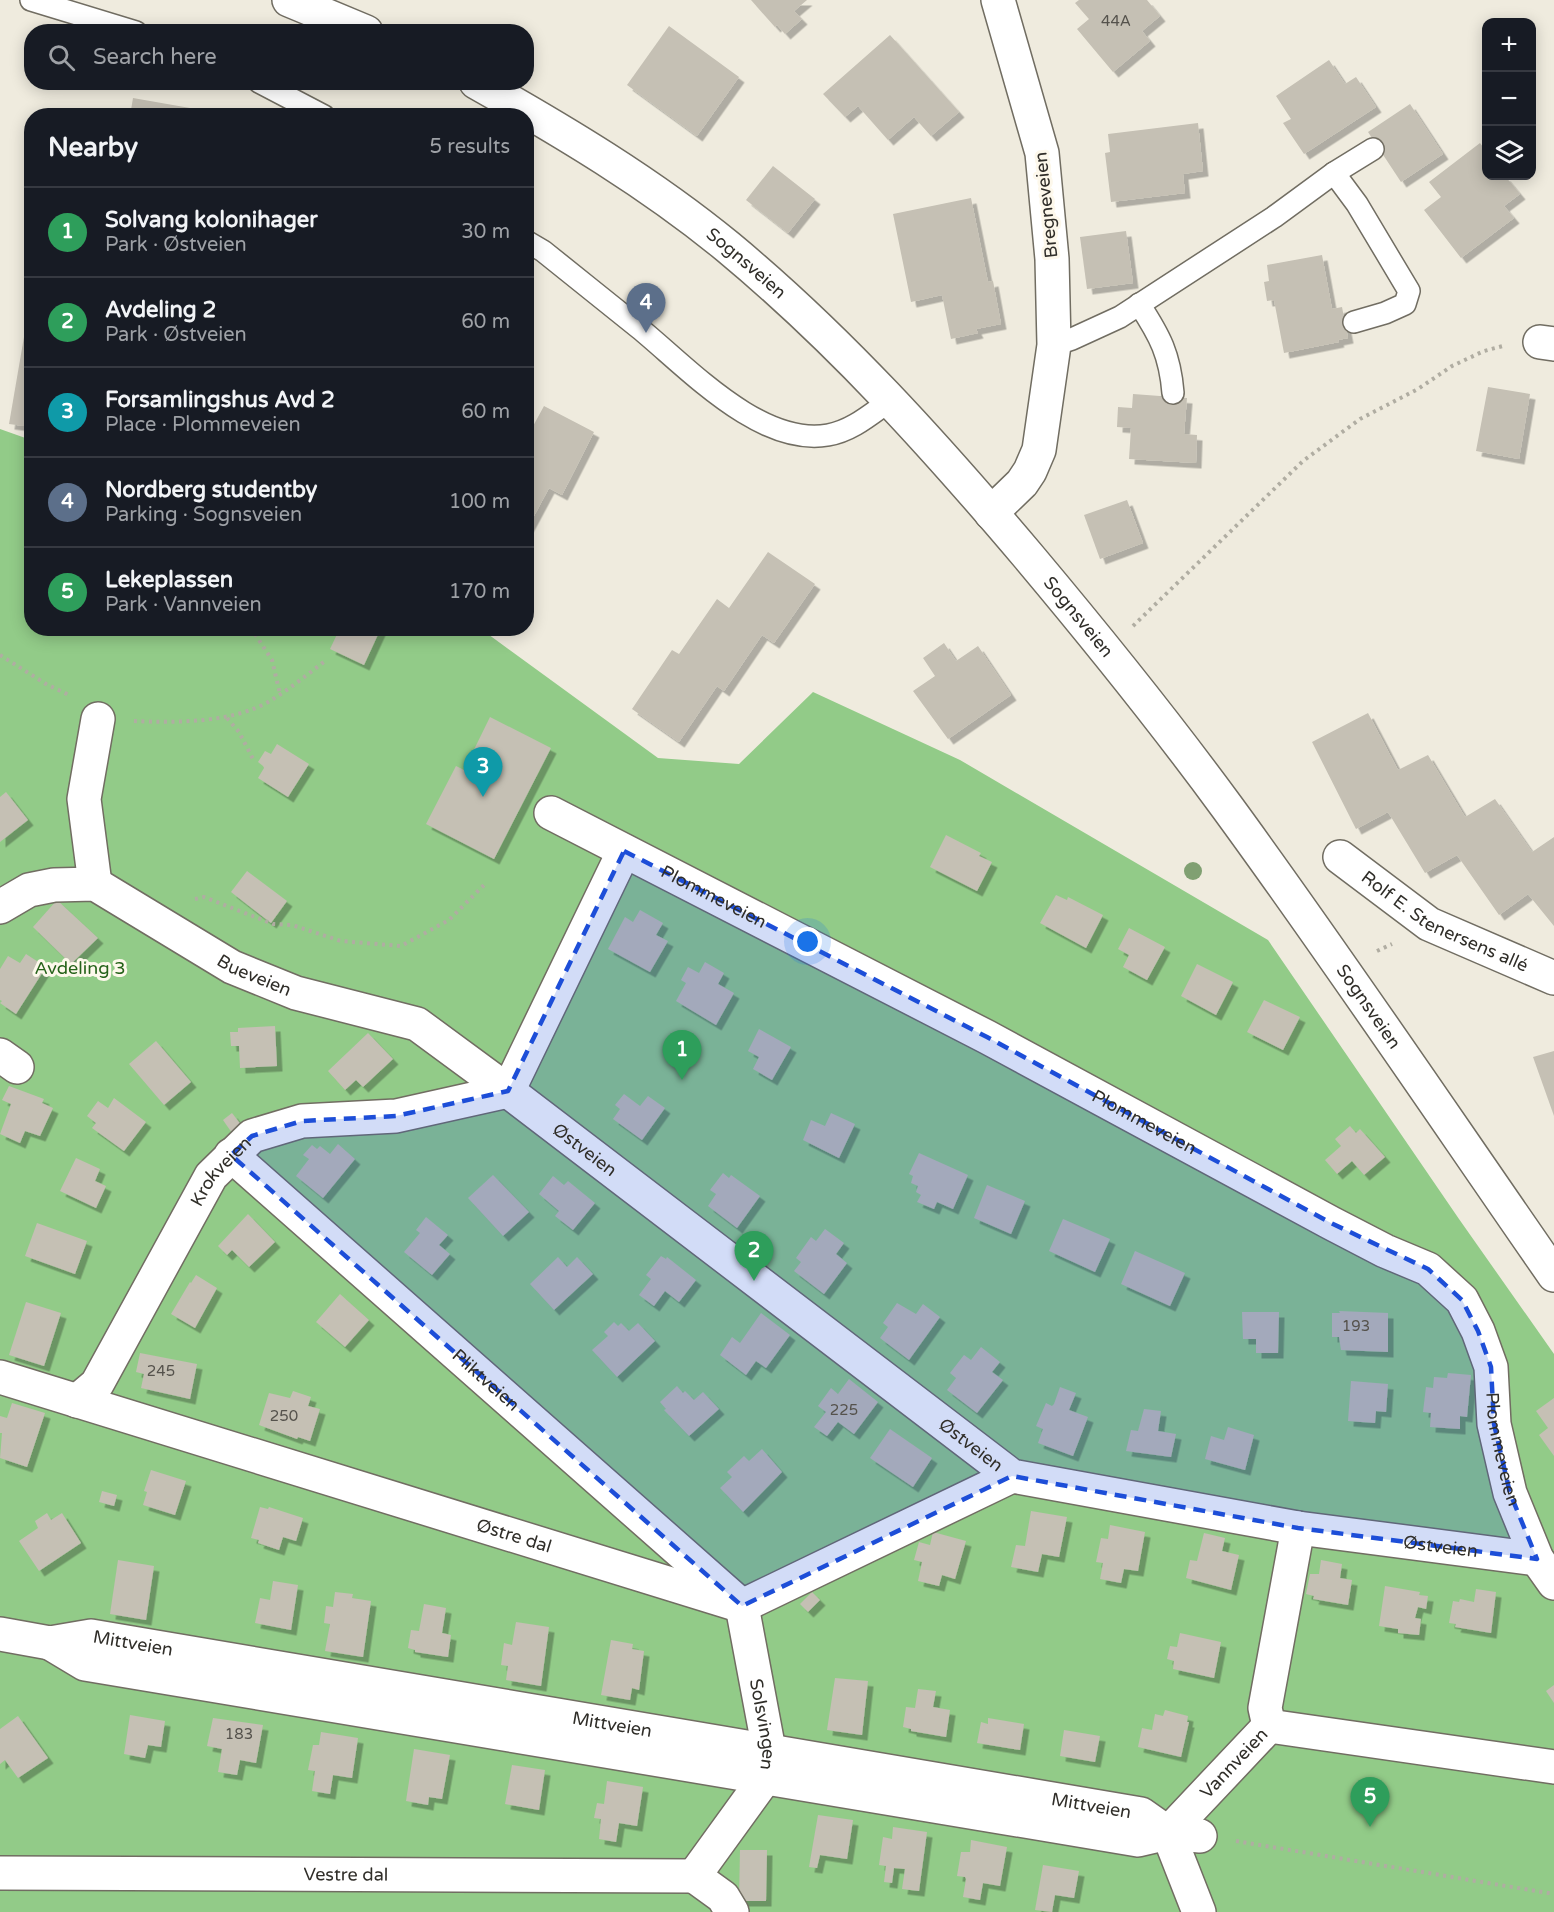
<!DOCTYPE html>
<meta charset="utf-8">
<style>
body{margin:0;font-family:"Varela Round",sans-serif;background:#242831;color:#f1f3f6}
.controls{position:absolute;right:18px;top:18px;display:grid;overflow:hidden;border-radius:12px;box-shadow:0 3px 15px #0003}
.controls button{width:54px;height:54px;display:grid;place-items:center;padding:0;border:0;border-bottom:2px solid #363941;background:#171b24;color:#f1f3f6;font:30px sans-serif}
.you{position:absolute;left:808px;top:942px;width:21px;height:21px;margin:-15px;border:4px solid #fff;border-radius:50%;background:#1a73e8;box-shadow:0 0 0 9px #1a73e833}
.badge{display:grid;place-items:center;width:39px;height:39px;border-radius:50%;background:#b8a899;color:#fff;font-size:20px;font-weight:700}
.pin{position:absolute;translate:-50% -50px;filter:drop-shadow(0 2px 3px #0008)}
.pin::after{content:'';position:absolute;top:32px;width:21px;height:18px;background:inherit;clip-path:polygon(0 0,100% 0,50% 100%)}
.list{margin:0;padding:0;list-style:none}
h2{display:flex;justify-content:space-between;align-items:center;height:78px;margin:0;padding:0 24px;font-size:26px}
h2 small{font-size:20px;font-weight:400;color:#9ea1a6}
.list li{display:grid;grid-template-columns:39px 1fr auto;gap:18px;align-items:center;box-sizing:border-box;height:90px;padding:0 24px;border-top:2px solid #363941}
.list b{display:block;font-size:22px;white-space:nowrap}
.list p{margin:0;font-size:20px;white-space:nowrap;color:#9ea1a6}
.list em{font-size:20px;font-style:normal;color:#9ea1a6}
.icon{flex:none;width:33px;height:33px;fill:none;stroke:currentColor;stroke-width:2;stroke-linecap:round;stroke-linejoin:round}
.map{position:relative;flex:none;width:1554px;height:1912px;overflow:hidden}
.search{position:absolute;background:#171b24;box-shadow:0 3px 15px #0003;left:24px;top:24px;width:510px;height:66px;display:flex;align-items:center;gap:15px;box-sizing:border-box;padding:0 21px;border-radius:24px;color:#9ea1a6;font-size:22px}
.panel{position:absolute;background:#171b24;box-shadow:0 3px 15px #0003;left:24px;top:108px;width:510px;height:528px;border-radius:24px}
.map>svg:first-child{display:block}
.green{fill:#92cb88}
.building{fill:#c5c0b4;filter:url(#shadow)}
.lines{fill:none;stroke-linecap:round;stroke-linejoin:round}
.service-casing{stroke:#716d62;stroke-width:24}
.minor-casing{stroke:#716d62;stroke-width:36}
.secondary-casing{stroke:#716d62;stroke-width:36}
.path{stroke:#b0ada2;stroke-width:4;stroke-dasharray:3 4.5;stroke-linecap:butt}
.service{stroke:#fff;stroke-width:21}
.minor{stroke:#fff;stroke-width:33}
.secondary{stroke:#fff;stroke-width:33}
.tree{fill:#80a072}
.marked{fill:#1d4ed8;fill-opacity:0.2;stroke:#1d4ed8;stroke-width:4.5;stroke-dasharray:12 8;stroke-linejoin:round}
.labels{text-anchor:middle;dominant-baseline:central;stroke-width:6;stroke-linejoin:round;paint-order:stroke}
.number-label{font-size:15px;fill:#55524c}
.street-label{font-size:18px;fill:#302e29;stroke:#fdf8eb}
.park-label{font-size:18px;fill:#256219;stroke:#fdf8eb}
</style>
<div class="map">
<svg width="1554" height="1912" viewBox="0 0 1554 1912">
<defs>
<filter id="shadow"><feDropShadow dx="5.5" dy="5.5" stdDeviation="0" flood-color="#0004"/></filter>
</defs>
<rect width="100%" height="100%" fill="#efebde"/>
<path class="green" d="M0 429 31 440 32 628 481 629 658 758 739 764 813 692 960 760 1268 940 1459 1219 1554 1354V1912H0Z"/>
<g class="building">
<path d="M751 0H807L794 11 802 19 785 34 777 25 775 27Z"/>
<path d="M1079 0H1147L1160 16 1142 31 1150 41 1113 72 1077 29 1089 19 1075 3Z"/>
<path d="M669 26 739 77 697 136 627 85Z"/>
<path d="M890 35 959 112 931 136 914 117 888 140 858 106 845 117 823 94Z"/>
<path d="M1329 60 1345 84 1356 77 1376 107 1304 154 1283 123 1291 119 1276 96Z"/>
<path d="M133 98 190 108 189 116H130Z"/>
<path d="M1410 104 1443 154 1401 182 1368 132Z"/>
<path d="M1198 123 1203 171 1183 174 1185 193 1111 202 1105 153 1110 152 1108 134Z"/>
<path d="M1480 143 1486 151V176H1505L1520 194 1504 206 1514 218 1461 258 1424 210 1441 197 1429 182Z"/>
<path d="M773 166 815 199 788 233 746 200Z"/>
<path d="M971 198 988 282 993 281 1001 324 976 329 978 333 951 339 942 295 911 302 893 214Z"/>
<path d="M1126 231 1133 283 1087 289 1080 237Z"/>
<path d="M1322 255 1332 309 1342 307 1348 338 1338 340 1339 342 1284 353 1274 300 1267 301 1264 282 1269 281 1267 265Z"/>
<path d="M30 302H32V427L9 424Z"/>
<path d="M1488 387 1530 394 1519 459 1476 451Z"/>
<path d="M1133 394 1187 398 1184 434 1197 435 1196 463 1129 459 1131 428 1117 427 1118 407 1132 408Z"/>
<path d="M544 406 594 432 562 495 549 488 526 531V439Z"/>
<path d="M1127 500 1143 543 1100 559 1084 515Z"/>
<path d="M768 552 815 584 774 643 762 635 724 691 717 686 679 742 632 709 672 650 679 654 717 599 729 608Z"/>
<path d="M340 628H381L364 665 330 649Z"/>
<path d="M944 643 956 661 978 646 1011 695 948 739 913 691 935 676 923 658Z"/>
<path d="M1368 713 1398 770 1428 755 1465 817 1495 799 1532 852 1554 837V926L1528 894 1499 915 1457 855 1425 873 1388 812 1356 829 1312 742Z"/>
<path d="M490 717 551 748 494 859 426 824 456 766 464 770Z"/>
<path d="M277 744 309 764 288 797 258 778 264 768 263 766 258 762 265 751 271 754Z"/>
<path d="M6 792 28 820 0 842V797Z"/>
<path d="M946 835 981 853 979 856 992 862 977 891 930 867Z"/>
<path d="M247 871 287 901 271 923 231 892Z"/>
<path d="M1056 895 1067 900 1068 897 1103 915 1086 948 1040 923Z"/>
<path d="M57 900 98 938 71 964 33 927Z"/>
<path d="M640 910 663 923 656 935 668 941 650 972 608 949 625 917 633 922Z"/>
<path d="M1129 928 1165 947 1147 980 1123 967 1129 955 1118 949Z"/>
<path d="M26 954 46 967 16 1014 0 1003 2 1001 0 1000V969L8 956 20 963Z"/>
<path d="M705 962 724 973 718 984 734 993 716 1025 676 1001 686 983 681 980 688 967 699 973Z"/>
<path d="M1197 964 1233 982 1216 1015 1181 996Z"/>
<path d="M1264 1000 1300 1017 1283 1050 1247 1032Z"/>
<path d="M275 1026 277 1066 240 1068 239 1046H231L230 1032H238V1028Z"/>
<path d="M759 1029 791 1047 772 1080 753 1069 759 1057 748 1051Z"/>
<path d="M368 1033 393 1059 363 1087 356 1080 345 1090 328 1071Z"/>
<path d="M156 1041 191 1082 164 1105 129 1064Z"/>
<path d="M1554 1051V1116L1533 1057Z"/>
<path d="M9 1086 44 1099 42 1103 53 1108 40 1136 25 1131 20 1143 0 1134 11 1104 2 1100Z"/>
<path d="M624 1094 640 1106 648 1096 665 1108 642 1140 613 1119 620 1109 615 1105Z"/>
<path d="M114 1098 146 1122 124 1151 92 1128 96 1123 87 1116 98 1101 108 1108Z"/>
<path d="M232 1113 242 1126 232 1133 223 1120Z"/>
<path d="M831 1113 855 1124 839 1158 803 1140 811 1120 825 1126Z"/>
<path d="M1350 1126 1356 1133 1360 1129 1385 1157 1364 1175 1352 1161 1337 1174 1325 1160 1341 1146 1335 1139Z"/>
<path d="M338 1144 355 1159 323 1198 296 1176 309 1159 303 1155 312 1145 317 1149 320 1146 330 1154Z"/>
<path d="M919 1153 968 1175 953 1209 937 1202 934 1209 917 1202 921 1195 916 1192 918 1186 911 1183 913 1176 909 1174Z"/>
<path d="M76 1158 100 1169 95 1181 106 1186 96 1208 60 1191Z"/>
<path d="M723 1173 729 1178 731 1175 760 1196 737 1228 708 1206 716 1194 710 1190Z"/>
<path d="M493 1175 529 1212 503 1236 468 1198Z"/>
<path d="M553 1176 564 1185 568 1181 595 1203 573 1230 555 1216 559 1211 539 1194Z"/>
<path d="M987 1185 1025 1201 1011 1234 974 1218Z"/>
<path d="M248 1214 275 1242 249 1267 232 1250 227 1255 218 1246Z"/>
<path d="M426 1217 448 1235 439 1245 450 1254 432 1275 404 1252 420 1233 416 1230Z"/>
<path d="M1063 1219 1110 1239 1095 1272 1049 1251Z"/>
<path d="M37 1223 87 1241 75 1274 25 1256Z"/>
<path d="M825 1229 844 1243 836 1254 847 1263 824 1294 794 1271 801 1262 796 1258 811 1237 816 1241Z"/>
<path d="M1135 1251 1185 1273 1170 1306 1121 1284Z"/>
<path d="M661 1256 666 1259 667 1257 696 1280 679 1302 665 1291 654 1306 639 1295 651 1279 646 1275Z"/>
<path d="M558 1257 567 1267 577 1257 593 1274 554 1310 530 1284Z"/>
<path d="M196 1275 217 1288 195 1328 171 1314 190 1282 191 1283Z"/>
<path d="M340 1294 369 1320 345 1347 316 1322Z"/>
<path d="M26 1302 61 1313 44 1366 9 1355Z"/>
<path d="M897 1303 916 1314 923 1304 940 1317 909 1360 880 1338 888 1327 883 1323Z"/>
<path d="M1339 1311 1388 1313V1352L1341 1350 1339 1337H1332V1313H1340Z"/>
<path d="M1242 1312H1279L1278 1353H1256V1339H1243Z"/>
<path d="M761 1313 790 1335 766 1368 756 1361 746 1375 720 1355 732 1337 740 1343Z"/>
<path d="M614 1322 618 1326 621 1323 629 1331 638 1323 655 1341 617 1377 592 1350 608 1336 604 1332Z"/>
<path d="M981 1347 1000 1362 992 1372 1003 1380 977 1413 947 1390 956 1378 950 1373 964 1355 971 1360Z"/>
<path d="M140 1353 197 1364 190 1399 141 1388 144 1374 136 1372Z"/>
<path d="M1448 1373 1471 1375 1467 1417 1460 1416V1429L1430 1427 1431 1413 1423 1412 1426 1387 1433 1388 1434 1377 1447 1378Z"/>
<path d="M849 1379 878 1402 854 1434 838 1422 827 1436 814 1427 826 1412 818 1406 831 1388 838 1394Z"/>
<path d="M1351 1381 1388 1384 1386 1412 1376 1411 1375 1423 1348 1421Z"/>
<path d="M677 1386 683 1393 685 1391 694 1400 703 1392 719 1409 689 1436 664 1410 666 1409 660 1402Z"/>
<path d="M1060 1387 1076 1393 1069 1410 1088 1417 1073 1456 1038 1443 1043 1429 1036 1426 1046 1403 1052 1406 1054 1404Z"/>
<path d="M293 1391 311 1397 308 1406 320 1409 310 1441 298 1437 297 1439 259 1425 269 1393 290 1398Z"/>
<path d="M1554 1398V1456L1539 1435 1548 1428 1536 1411Z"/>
<path d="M12 1403 45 1413 27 1467 0 1458 2 1433H0V1416L7 1418Z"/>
<path d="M1144 1409 1161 1411 1158 1431 1176 1434 1171 1457 1126 1451 1131 1430 1138 1431Z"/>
<path d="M1228 1427 1254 1435 1245 1470 1205 1459 1211 1436 1224 1440Z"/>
<path d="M890 1429 932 1458 913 1487 870 1458Z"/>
<path d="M762 1449 782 1472 743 1512 720 1488 732 1477 727 1472 744 1456 749 1461Z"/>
<path d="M151 1470 186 1481 175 1515 143 1505 147 1492 144 1491Z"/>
<path d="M102 1491 117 1495 114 1506 99 1502Z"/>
<path d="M260 1507 268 1509 269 1507 303 1518 296 1541 283 1537 279 1550 258 1543 259 1540 251 1538Z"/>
<path d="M1031 1511 1067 1517 1059 1557 1042 1554 1038 1572 1011 1567 1016 1545 1025 1546Z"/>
<path d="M47 1513 51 1520 62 1513 81 1543 39 1571 19 1541 38 1528 35 1521Z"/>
<path d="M1110 1525 1145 1532 1138 1571 1124 1569 1121 1583 1100 1579 1103 1563 1096 1562 1101 1538 1108 1539Z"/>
<path d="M933 1532 966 1541 955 1579 942 1575 939 1586 918 1581 922 1562 914 1560 919 1542 930 1545Z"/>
<path d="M1204 1533 1225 1538 1222 1551 1239 1555 1231 1590 1186 1578 1190 1560 1197 1561Z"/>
<path d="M118 1560 154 1566 146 1620 110 1614Z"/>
<path d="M1321 1560 1342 1564 1340 1578 1352 1580 1348 1605 1313 1599 1314 1596 1306 1594 1310 1574H1319Z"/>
<path d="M273 1581 298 1585 291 1630 255 1623 260 1598 270 1600Z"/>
<path d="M1385 1586 1420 1592 1419 1595 1428 1596 1426 1609 1418 1607 1415 1618 1421 1619 1419 1635 1398 1633V1629L1379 1626Z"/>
<path d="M1476 1589 1496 1592 1491 1633 1455 1627 1456 1624 1449 1623 1453 1601 1459 1602 1460 1599 1474 1602Z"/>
<path d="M335 1592 353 1594 352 1598 371 1601 363 1657 325 1651 330 1624 324 1623 326 1606 333 1607Z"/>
<path d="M812 1592 820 1600 808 1612 800 1604Z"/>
<path d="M424 1604 446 1608 442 1633 451 1635 448 1657 415 1652V1650L408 1648 411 1630 419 1631Z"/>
<path d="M516 1622 549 1627 541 1686 506 1680 508 1666 501 1665 504 1643 512 1645Z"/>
<path d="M1180 1633 1221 1642 1214 1678 1173 1669 1174 1661 1167 1659 1170 1646 1177 1647Z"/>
<path d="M611 1640 633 1644 632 1649 644 1651 639 1690 632 1688 630 1700 601 1695Z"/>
<path d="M835 1678 868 1681 862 1735 827 1730Z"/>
<path d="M1554 1685V1703L1546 1691Z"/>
<path d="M918 1689 936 1691 933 1707 950 1710 946 1737 911 1731V1729L903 1727 906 1707 915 1708Z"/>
<path d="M1165 1710 1188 1716 1187 1722H1189L1181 1757 1138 1747 1142 1728 1152 1730 1155 1714 1163 1716Z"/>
<path d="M130 1715 165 1721 161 1747 148 1745 145 1758 124 1754Z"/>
<path d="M18 1716 48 1758 18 1778 5 1760 0 1764V1729Z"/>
<path d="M213 1718 263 1725 256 1763 240 1760 237 1775 218 1772 222 1749 207 1746Z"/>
<path d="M988 1718 1024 1724 1020 1750 977 1743 981 1722 988 1724Z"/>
<path d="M1064 1730 1100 1736 1095 1762 1060 1756Z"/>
<path d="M321 1732 358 1738 352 1778 333 1775 330 1794 312 1791 315 1771 308 1770 313 1745H319Z"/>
<path d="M414 1749 450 1755 442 1799 429 1797 428 1805 406 1801Z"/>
<path d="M512 1765 545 1770 539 1810 505 1804Z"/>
<path d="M607 1781 643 1787 637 1826 619 1823 616 1842 599 1839 601 1819 594 1818 597 1803 604 1804Z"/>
<path d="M818 1815 853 1820 847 1859 820 1855 817 1868 809 1867Z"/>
<path d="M893 1827 927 1832 919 1891 902 1889 905 1869 894 1868 892 1883 884 1882 886 1866 879 1865 883 1837 892 1839Z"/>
<path d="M971 1840 1007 1847 1000 1886 983 1883 980 1900 963 1897 966 1879 965 1877 957 1876 961 1852H970Z"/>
<path d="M740 1850H767L766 1901H739Z"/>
<path d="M1043 1865 1079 1871 1074 1898 1055 1895 1052 1912 1035 1910Z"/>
</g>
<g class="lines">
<g class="service-casing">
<g id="service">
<path d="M31 0 136 32"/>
<path d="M259 82 324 116"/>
<path d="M1334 173 1357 204 1409 291 1405 304 1385 313 1354 322"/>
<path d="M526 241 543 251C575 277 607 302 639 328 687 367 760 447 828 435 852 431 871 414 891 400"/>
<path d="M1139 304C1160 336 1170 355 1173 393"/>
<path d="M1054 345 1072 339 1120 317 1274 217 1334 173 1373 149"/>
</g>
</g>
<g class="minor-casing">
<g id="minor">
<path d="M1540 342 1554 344"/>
<path d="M991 513 1022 483 1030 471 1039 450 1054 345 1052 259 1042 153 998 0"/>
<path id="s1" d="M551 813 987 1037 1331 1223 1385 1251 1428 1269 1462 1300 1478 1331 1491 1367 1494 1424 1510 1493 1537 1559 1554 1583"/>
<path id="s2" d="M1340 857 1429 924 1554 978"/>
<path d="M95 884 84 799 98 719"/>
<path id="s3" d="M0 907 29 890 54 885 95 884 232 967 296 993 417 1024 508 1091 1012 1476 1298 1528 1537 1559"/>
<path d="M0 1055 17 1067"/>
<path d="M508 1091 624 851"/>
<path id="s4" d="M231 1155 742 1606 769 1750 765 1778 694 1876"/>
<path id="s5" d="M0 1377 742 1606 1012 1476"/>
<path id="s6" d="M77 1401 97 1384 211 1176 252 1136 302 1121 396 1116 508 1091"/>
<path id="s7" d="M0 1634 50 1643 91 1636 1141 1814 1168 1833 1200 1836"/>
<path d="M50 1643 85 1664 1138 1840 1168 1833"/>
<path d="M1269 1726 1554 1767"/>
<path id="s8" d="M1168 1833 1269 1726 1265 1708 1298 1528"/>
<path d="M1168 1833 1199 1912"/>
<path id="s9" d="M0 1873 694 1876"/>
<path d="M694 1876 723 1897 732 1912"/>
</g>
</g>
<g class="secondary-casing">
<g id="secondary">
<path d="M289 0 366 32"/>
<path id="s10" d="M476 82C563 131 650 183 728 247 839 339 936 447 1029 557 1097 638 1164 721 1227 807 1339 960 1445 1118 1554 1275"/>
</g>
</g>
<g class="path">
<path d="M1133 626 1303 461 1360 419 1418 389 1452 366 1484 351 1503 346"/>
<path d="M255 634 272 660 280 694"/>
<path d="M0 655 46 684 69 695"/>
<path d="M227 718 239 732 253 759"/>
<path d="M134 721C177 723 236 723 273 699 291 688 308 674 325 661"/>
<path d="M195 899 204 897 273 924 292 925 341 941 401 946 449 920 487 882"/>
<path d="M1377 951 1392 944"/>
<path d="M1236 1841 1554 1894"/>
</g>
<use href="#service" class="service"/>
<use href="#minor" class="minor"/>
<use href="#secondary" class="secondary"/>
</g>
<circle class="tree" cx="1193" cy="871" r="9"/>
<path class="marked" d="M624 851 987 1037 1331 1223 1428 1269 1462 1300 1478 1331 1491 1367 1494 1424 1510 1493 1537 1559 1298 1528 1012 1476 742 1606 231 1155 252 1136 302 1121 396 1116 508 1091Z"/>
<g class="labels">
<g class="number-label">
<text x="1116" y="21">44A</text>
<text x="1356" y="1326">193</text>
<text x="161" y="1371">245</text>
<text x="844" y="1410">225</text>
<text x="284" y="1416">250</text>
<text x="239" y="1734">183</text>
</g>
<g class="street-label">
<text transform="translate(1046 205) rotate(-96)">Bregneveien</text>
<text stroke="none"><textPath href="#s10" startOffset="326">Sognsveien</textPath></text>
<text stroke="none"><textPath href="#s10" startOffset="812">Sognsveien</textPath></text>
<text stroke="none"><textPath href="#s1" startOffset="183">Plommeveien</textPath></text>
<text stroke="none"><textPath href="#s2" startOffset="124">Rolf E. Stenersens allé</textPath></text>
<text stroke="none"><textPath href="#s3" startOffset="284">Bueveien</textPath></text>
<text stroke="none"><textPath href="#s10" startOffset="1298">Sognsveien</textPath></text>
<text stroke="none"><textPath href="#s1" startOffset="669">Plommeveien</textPath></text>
<text stroke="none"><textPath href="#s3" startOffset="664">Østveien</textPath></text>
<text stroke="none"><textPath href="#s6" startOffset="273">Krokveien</textPath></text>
<text stroke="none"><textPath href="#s4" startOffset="340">Pliktveien</textPath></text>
<text stroke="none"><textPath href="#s3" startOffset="1150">Østveien</textPath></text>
<text stroke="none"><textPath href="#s1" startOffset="1191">Plommeveien</textPath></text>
<text stroke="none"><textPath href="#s5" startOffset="538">Østre dal</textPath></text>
<text stroke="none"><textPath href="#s3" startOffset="1636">Østveien</textPath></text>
<text stroke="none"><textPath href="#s7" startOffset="135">Mittveien</textPath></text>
<text stroke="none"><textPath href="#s7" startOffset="621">Mittveien</textPath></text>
<text stroke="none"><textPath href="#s4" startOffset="802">Solsvingen</textPath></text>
<text stroke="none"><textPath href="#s8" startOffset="96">Vannveien</textPath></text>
<text stroke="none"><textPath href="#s7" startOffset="1107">Mittveien</textPath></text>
<text stroke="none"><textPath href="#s9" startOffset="346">Vestre dal</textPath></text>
</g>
<g class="park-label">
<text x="80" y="968">Avdeling 3</text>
</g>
</g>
</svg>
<div class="controls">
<button>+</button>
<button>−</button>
<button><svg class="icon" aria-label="layers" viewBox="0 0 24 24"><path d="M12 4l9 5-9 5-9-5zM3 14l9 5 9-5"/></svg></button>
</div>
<div class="you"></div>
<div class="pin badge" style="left:682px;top:1080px;background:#2e9e5b">1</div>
<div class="pin badge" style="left:754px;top:1281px;background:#2e9e5b">2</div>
<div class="pin badge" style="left:483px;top:797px;background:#0f9aa8">3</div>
<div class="pin badge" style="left:646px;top:333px;background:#5c6f8a">4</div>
<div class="pin badge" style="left:1370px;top:1827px;background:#2e9e5b">5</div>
<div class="search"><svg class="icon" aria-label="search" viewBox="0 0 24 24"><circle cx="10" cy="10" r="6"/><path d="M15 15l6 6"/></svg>Search here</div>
<section class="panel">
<h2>Nearby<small>5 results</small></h2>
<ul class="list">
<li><span class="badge" style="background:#2e9e5b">1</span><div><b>Solvang kolonihager</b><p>Park · Østveien</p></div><em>30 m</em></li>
<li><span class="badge" style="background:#2e9e5b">2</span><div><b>Avdeling 2</b><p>Park · Østveien</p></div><em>60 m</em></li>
<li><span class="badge" style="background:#0f9aa8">3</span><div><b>Forsamlingshus Avd 2</b><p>Place · Plommeveien</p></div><em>60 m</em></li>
<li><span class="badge" style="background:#5c6f8a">4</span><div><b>Nordberg studentby</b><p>Parking · Sognsveien</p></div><em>100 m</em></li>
<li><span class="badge" style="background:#2e9e5b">5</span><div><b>Lekeplassen</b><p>Park · Vannveien</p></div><em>170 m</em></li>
</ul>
</section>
</div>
